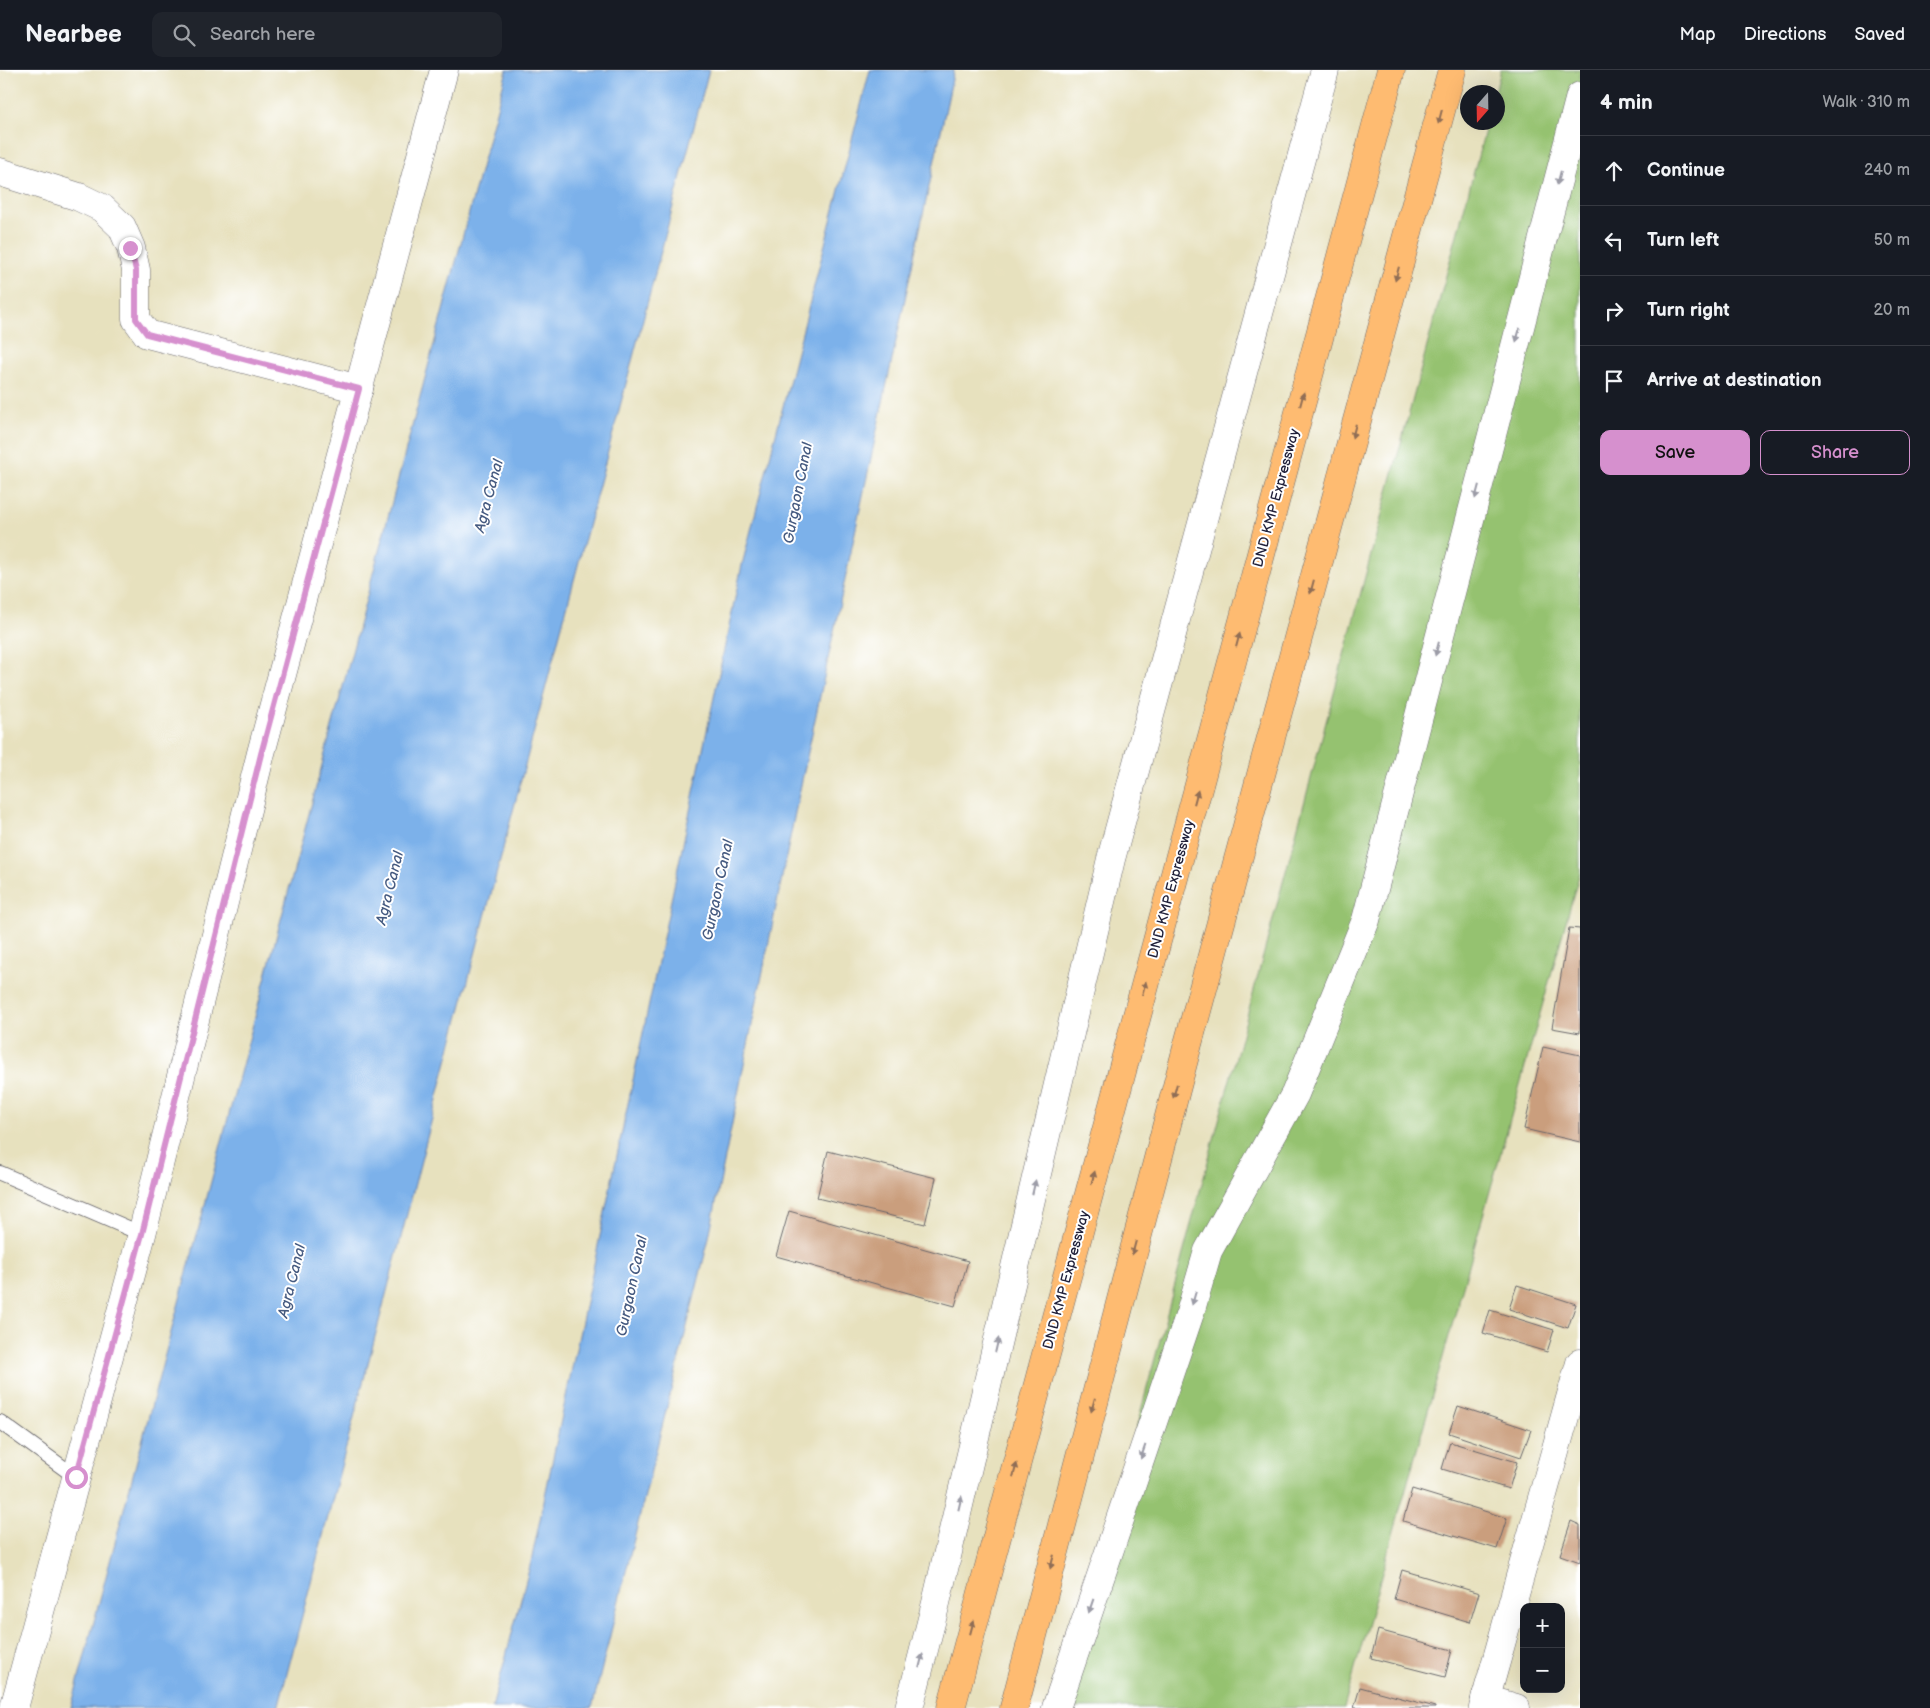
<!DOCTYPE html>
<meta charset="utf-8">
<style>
body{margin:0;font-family:"Balsamiq Sans",sans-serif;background:#20242c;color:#f1f3f6}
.controls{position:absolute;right:15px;bottom:15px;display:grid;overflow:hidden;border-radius:10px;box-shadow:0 5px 20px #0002}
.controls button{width:45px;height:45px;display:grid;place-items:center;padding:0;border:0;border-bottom:1px solid #363941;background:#171b24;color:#f1f3f6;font:25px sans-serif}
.compass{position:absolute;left:1460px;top:15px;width:45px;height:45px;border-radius:50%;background:#171b24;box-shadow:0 5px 20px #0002;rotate:200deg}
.stop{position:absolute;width:15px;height:15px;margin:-11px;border:4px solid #d690ce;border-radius:50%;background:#fff}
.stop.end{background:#d690ce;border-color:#fff;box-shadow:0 1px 5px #0008}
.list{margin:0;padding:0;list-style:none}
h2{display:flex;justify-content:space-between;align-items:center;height:65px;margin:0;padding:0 20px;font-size:21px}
h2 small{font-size:16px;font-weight:400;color:#9ea1a6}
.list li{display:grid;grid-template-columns:32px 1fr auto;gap:15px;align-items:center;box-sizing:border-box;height:70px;padding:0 20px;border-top:1px solid #363941}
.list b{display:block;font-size:19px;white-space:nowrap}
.list em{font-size:16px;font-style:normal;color:#9ea1a6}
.actions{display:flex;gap:10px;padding:15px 20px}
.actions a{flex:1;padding:11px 0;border:1px solid #d690ce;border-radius:10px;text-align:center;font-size:18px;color:#d690ce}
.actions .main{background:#d690ce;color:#111}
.icon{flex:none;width:28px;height:28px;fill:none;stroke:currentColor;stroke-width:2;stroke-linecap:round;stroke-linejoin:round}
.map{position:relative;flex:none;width:1580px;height:1638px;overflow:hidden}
header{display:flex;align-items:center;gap:30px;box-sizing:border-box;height:70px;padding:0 25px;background:#171b24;border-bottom:1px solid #363941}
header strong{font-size:24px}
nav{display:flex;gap:28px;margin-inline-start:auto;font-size:18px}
.search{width:350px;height:45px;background:#20242c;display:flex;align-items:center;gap:12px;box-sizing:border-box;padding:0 18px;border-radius:10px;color:#9ea1a6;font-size:19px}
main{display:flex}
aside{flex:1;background:#171b24}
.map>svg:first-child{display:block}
.green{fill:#95c270;stroke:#5c7256}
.water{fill:#7cb1ea;stroke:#4f6a92}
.building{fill:#ca9e7d}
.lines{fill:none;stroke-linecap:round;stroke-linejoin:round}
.service-casing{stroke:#676569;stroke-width:16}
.minor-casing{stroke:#676569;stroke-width:29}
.tertiary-casing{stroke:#676569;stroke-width:29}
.trunk-casing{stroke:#676569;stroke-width:29}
.service{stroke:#fff;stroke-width:14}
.minor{stroke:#fff;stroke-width:28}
.tertiary{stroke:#fff;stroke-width:28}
.trunk{stroke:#febb71;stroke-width:28}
.oneway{fill:#906e56}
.oneway2{fill:#9c9ca7}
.route{stroke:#d690ce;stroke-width:6}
.labels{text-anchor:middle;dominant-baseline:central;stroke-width:4;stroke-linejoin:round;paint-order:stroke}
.street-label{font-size:14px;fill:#22223b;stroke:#fff}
.water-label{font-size:15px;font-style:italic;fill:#465b81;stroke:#fff}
</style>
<header>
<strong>Nearbee</strong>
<div class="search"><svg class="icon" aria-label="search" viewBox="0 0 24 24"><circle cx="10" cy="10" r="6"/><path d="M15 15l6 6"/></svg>Search here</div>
<nav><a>Map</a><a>Directions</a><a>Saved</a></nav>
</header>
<main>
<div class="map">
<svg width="1580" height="1638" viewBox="0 0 1580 1638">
<rect width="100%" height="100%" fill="#fff"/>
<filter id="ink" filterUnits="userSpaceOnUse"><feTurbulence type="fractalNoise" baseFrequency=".02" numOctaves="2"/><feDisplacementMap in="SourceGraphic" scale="10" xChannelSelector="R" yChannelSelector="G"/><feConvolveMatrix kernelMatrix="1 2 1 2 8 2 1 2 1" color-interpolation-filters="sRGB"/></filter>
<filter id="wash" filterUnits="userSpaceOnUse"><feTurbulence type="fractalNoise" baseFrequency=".0096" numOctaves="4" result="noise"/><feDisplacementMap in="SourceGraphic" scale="20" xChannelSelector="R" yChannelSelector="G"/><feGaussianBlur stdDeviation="1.12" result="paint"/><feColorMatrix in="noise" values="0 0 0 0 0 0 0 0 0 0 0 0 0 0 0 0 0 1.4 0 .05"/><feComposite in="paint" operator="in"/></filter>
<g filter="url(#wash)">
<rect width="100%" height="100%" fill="#e7e1be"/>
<path class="green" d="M1501 0H1580V802L1344 1638H1061L1487 53 1498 52V22H1495Z"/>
<g class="water">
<path d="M507 0H709L469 907 278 1638H71Z"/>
<path d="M870 0H954L795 743 708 1172 592 1638H492L531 1492 742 495Z"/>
</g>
<g id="blocks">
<g class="building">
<path d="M1569 858 1580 859V963L1552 958Z"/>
<path d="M1543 977 1580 985V1072L1524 1059Z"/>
<path d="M828 1081 936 1108 925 1154 817 1128Z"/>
<path d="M789 1141 968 1191 955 1236 776 1186Z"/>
<path d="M1517 1215 1576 1234 1568 1258 1509 1239Z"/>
<path d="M1490 1240 1554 1260 1547 1282 1483 1263Z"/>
<path d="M1458 1336 1531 1360 1521 1387 1449 1363Z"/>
<path d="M1450 1372 1517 1392 1509 1419 1442 1399Z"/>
<path d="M1412 1419 1507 1448 1497 1479 1403 1451Z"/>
<path d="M1571 1451 1580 1455V1492L1560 1485Z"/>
<path d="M1402 1500 1479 1523 1470 1552 1394 1529Z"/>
<path d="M1378 1560 1452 1580 1445 1607 1371 1588Z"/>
<path d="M1360 1617 1435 1637V1638H1354Z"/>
</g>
</g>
</g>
<g filter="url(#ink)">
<use href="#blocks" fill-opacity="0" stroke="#676569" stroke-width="1"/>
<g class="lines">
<g class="service-casing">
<g id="service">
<path d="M0 1103 142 1164"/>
<path d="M0 1352 76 1407"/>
</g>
</g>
<g class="minor-casing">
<g id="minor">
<path d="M0 102 79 127 102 138 122 157 131 178 136 200V249L147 264 359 319"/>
<path d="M1485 1629 1516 1638"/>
<path d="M1483 1638 1580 1293"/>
</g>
</g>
<g class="tertiary-casing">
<g id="tertiary">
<path d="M14 1638 142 1164 261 683 444 0"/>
<path d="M909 1638 936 1533 1111 789 1325 0"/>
<path d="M1056 1638 1190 1243 1208 1181 1295 1024 1366 850 1580 26"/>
</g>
</g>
<g class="trunk-casing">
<g id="trunk">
<path d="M951 1638 1391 0"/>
<path d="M1014 1638 1188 974 1452 0"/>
</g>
</g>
<use href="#service" class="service"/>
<use href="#minor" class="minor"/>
<use href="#tertiary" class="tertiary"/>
<use href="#trunk" class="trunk"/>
</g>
<defs><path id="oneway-solid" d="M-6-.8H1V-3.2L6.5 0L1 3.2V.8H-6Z" transform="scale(1.25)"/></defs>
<g class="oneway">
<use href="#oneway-solid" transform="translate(1440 47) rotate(105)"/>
<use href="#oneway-solid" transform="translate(1397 204) rotate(105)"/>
<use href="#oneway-solid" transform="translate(1302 329) rotate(-75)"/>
<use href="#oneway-solid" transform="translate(1354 361) rotate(105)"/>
<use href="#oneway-solid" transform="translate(1312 517) rotate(105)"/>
<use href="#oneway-solid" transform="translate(1238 570) rotate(-75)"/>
<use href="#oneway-solid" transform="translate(1196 727) rotate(-75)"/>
<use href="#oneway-solid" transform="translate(1144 918) rotate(-75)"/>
<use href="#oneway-solid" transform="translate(1175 1021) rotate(105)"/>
<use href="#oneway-solid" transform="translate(1093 1108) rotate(-75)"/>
<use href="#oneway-solid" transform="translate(1134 1178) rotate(105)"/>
<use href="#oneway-solid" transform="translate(1093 1335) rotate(105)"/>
<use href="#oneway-solid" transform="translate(1015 1400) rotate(-75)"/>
<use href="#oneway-solid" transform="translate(1052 1492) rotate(105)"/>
<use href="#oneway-solid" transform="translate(972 1557) rotate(-75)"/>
</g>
<g class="oneway2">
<use href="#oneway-solid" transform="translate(1559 108) rotate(105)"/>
<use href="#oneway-solid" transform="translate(1518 265) rotate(105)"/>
<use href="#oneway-solid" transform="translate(1477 422) rotate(105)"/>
<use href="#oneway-solid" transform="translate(1437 579) rotate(105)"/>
<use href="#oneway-solid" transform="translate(1034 1117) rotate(-77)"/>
<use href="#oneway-solid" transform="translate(1194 1228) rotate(106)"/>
<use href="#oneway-solid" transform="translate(997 1275) rotate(-77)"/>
<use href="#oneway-solid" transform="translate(1143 1382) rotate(109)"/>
<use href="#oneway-solid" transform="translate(960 1433) rotate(-77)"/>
<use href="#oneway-solid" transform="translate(1091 1536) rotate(109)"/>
<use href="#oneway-solid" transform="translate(921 1591) rotate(-76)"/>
</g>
</g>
<g class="lines" filter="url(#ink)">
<path class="route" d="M76 1407 142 1164 261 684 359 319 147 264 136 249V200L130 178"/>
</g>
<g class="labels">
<g class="street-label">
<text transform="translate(1276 428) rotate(-75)">DND KMP Expressway</text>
<text transform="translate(1171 819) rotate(-75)">DND KMP Expressway</text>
<text transform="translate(1066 1210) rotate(-75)">DND KMP Expressway</text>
</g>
<g class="water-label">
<text transform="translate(798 423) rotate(-79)">Gurgaon Canal</text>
<text transform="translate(489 426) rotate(-75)">Agra Canal</text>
<text transform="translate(390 818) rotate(-76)">Agra Canal</text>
<text transform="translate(718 820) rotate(-78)">Gurgaon Canal</text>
<text transform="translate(292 1211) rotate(-76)">Agra Canal</text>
<text transform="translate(632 1216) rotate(-78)">Gurgaon Canal</text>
</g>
</g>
</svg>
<div class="controls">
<button>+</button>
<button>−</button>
</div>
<svg class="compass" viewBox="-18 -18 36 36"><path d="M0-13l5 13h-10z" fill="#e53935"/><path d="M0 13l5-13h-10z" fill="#9ea1a6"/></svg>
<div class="stop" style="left:76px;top:1407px"></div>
<div class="stop end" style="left:130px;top:178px"></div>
</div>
<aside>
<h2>4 min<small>Walk · 310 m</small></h2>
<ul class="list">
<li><svg class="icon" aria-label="ahead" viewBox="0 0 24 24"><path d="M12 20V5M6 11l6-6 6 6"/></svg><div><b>Continue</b></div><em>240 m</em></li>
<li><svg class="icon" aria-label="left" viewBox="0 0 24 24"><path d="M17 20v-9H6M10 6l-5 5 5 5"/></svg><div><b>Turn left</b></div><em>50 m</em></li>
<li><svg class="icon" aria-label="right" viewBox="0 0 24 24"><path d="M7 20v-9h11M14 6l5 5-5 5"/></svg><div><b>Turn right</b></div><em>20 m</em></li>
<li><svg class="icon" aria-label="arrive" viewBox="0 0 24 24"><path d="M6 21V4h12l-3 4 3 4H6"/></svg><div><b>Arrive at destination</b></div></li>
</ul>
<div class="actions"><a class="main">Save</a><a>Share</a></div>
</aside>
</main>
